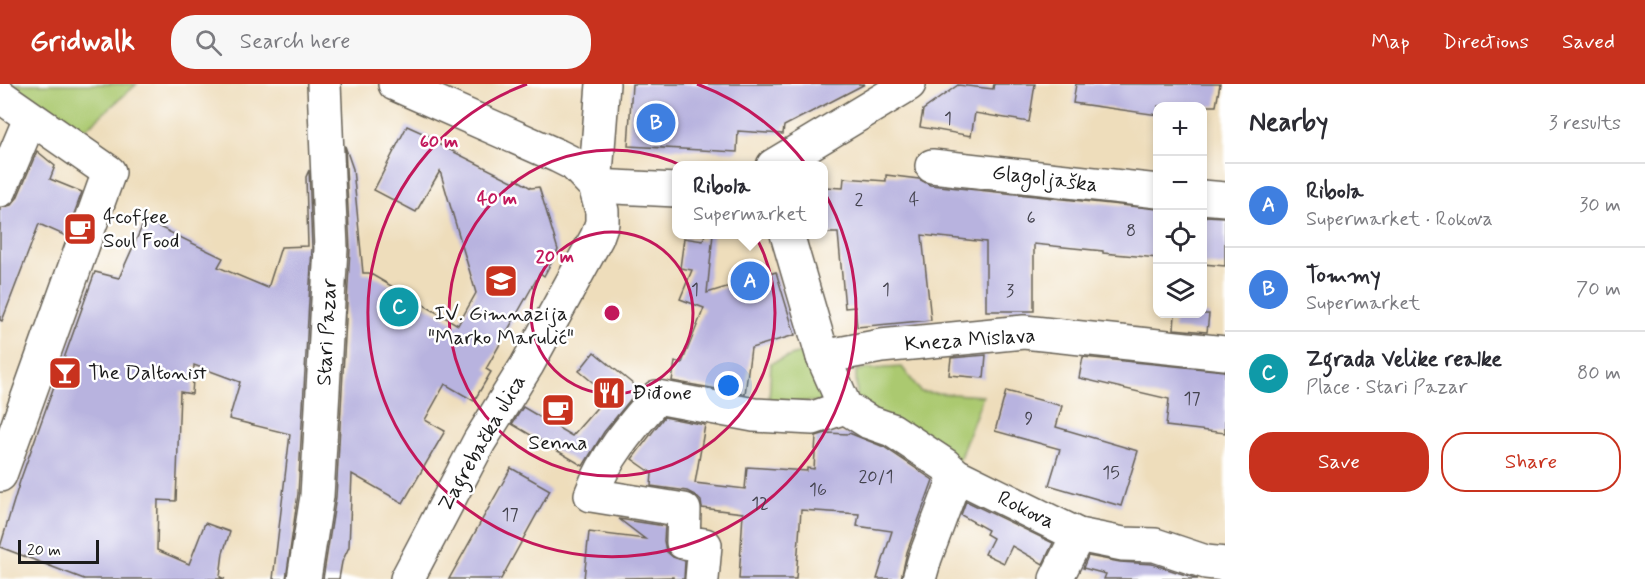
<!DOCTYPE html>
<meta charset="utf-8">
<style>
body{margin:0;font-family:Mynerve,sans-serif;background:#f7f7f7;color:#2b2b33}
.controls{position:absolute;right:18px;top:18px;display:grid;overflow:hidden;border-radius:12px;box-shadow:0 3px 9px #0003}
.controls button{width:54px;height:54px;display:grid;place-items:center;padding:0;border:0;border-bottom:2px solid #e1e1e2;background:#fff;color:#2b2b33;font:30px sans-serif}
.scale{position:absolute;left:18px;bottom:15px;width:81px;box-sizing:border-box;padding-left:6px;border:3px solid #1c1c1c;border-top:0;font-size:16px;line-height:21px;white-space:nowrap;color:#1c1c1c;-webkit-text-stroke:4px #fff;paint-order:stroke}
.you{position:absolute;left:729px;top:302px;width:21px;height:21px;margin:-15px;border:4px solid #fff;border-radius:50%;background:#1a73e8;box-shadow:0 0 0 9px #1a73e833}
.badge{display:grid;place-items:center;width:39px;height:39px;border-radius:50%;background:#c8321e;color:#fff;font-size:20px;font-weight:700}
.pin{position:absolute;translate:-50% -50%;border:3px solid #fff;box-shadow:0 2px 6px #0006}
.popup{position:absolute;left:672px;top:77px;width:156px;height:78px;box-sizing:border-box;display:grid;place-content:center;border-radius:12px;background:#fff;filter:drop-shadow(0 2px 4px #0005);font-size:20px;white-space:nowrap;color:#7c7c81}
.popup b{font-size:22px;color:#2b2b33}
.popup::after{content:'';position:absolute;left:50%;top:100%;margin-left:-12px;border:12px solid transparent;border-top-color:#fff}
.list{margin:0;padding:0;list-style:none}
h2{display:flex;justify-content:space-between;align-items:center;height:78px;margin:0;padding:0 24px;font-size:26px}
h2 small{font-size:20px;font-weight:400;color:#7c7c81}
.list li{display:grid;grid-template-columns:39px 1fr auto;gap:18px;align-items:center;box-sizing:border-box;height:84px;padding:0 24px;border-top:2px solid #e1e1e2}
.list b{display:block;font-size:22px;white-space:nowrap}
.list p{margin:0;font-size:20px;white-space:nowrap;color:#7c7c81}
.list em{font-size:20px;font-style:normal;color:#7c7c81}
.actions{display:flex;gap:12px;padding:18px 24px}
.actions a{flex:1;padding:14px 0;border:2px solid #c8321e;border-radius:24px;text-align:center;font-size:21px;color:#c8321e}
.actions .main{background:#c8321e;color:#fff}
.icon{flex:none;width:33px;height:33px;fill:none;stroke:currentColor;stroke-width:2;stroke-linecap:round;stroke-linejoin:round}
.map{position:relative;flex:none;width:1225px;height:495px;overflow:hidden}
header{display:flex;align-items:center;gap:36px;box-sizing:border-box;height:84px;padding:0 30px;background:#c8321e;color:#fff}
header strong{font-size:28px}
nav{display:flex;gap:33px;margin-inline-start:auto;font-size:21px}
.search{width:420px;height:54px;background:#f7f7f7;display:flex;align-items:center;gap:15px;box-sizing:border-box;padding:0 21px;border-radius:24px;color:#7c7c81;font-size:22px}
main{display:flex}
aside{flex:1;background:#fff}
.map>svg:first-child{display:block}
.green{fill:#abc970;stroke:#647246;stroke-width:1.5}
.building{fill:#b8b3df}
.lines{fill:none;stroke-linecap:round;stroke-linejoin:round}
.minor-casing{stroke:#666054;stroke-width:36}
.minor{stroke:#fff;stroke-width:33}
.ring{fill:none;stroke:#c2185b;stroke-width:3}
.labels{text-anchor:middle;dominant-baseline:central;stroke-width:5;stroke-linejoin:round;paint-order:stroke}
.number-label{font-size:18px;fill:#43424d}
.street-label{font-size:21px;fill:#1c1c1c;stroke:#fff}
.poi-label{font-size:21px;fill:#1c1c1c;stroke:#fff;text-anchor:start}
.centre{fill:#c2185b;stroke:#fff;stroke-width:3}
.ring-label{font-size:18px;text-anchor:middle;font-weight:bold;fill:#c2185b;stroke:#fff;stroke-width:5;stroke-linejoin:round;paint-order:stroke}
</style>
<header>
<strong>Gridwalk</strong>
<div class="search"><svg class="icon" aria-label="search" viewBox="0 0 24 24"><circle cx="10" cy="10" r="6"/><path d="M15 15l6 6"/></svg>Search here</div>
<nav><a>Map</a><a>Directions</a><a>Saved</a></nav>
</header>
<main>
<div class="map">
<svg width="1225" height="495" viewBox="0 0 1225 495">
<rect width="100%" height="100%" fill="#fff"/>
<filter id="ink" filterUnits="userSpaceOnUse"><feTurbulence type="fractalNoise" baseFrequency=".0167" numOctaves="2"/><feDisplacementMap in="SourceGraphic" scale="12" xChannelSelector="R" yChannelSelector="G"/><feConvolveMatrix kernelMatrix="1 2 1 2 8 2 1 2 1" color-interpolation-filters="sRGB"/></filter>
<filter id="wash" filterUnits="userSpaceOnUse"><feTurbulence type="fractalNoise" baseFrequency=".008" numOctaves="4" result="noise"/><feDisplacementMap in="SourceGraphic" scale="24" xChannelSelector="R" yChannelSelector="G"/><feGaussianBlur stdDeviation="1.35" result="paint"/><feColorMatrix in="noise" values="0 0 0 0 0 0 0 0 0 0 0 0 0 0 0 0 0 1.4 0 .05"/><feComposite in="paint" operator="in"/></filter>
<g filter="url(#wash)">
<rect width="100%" height="100%" fill="#edb"/>
<g class="green">
<path d="M13 0H137L74 55Z"/>
<path d="M811 265 831 318H769L771 279Z"/>
<path d="M902 283 921 308 983 312 958 379 857 321 856 286Z"/>
</g>
<g id="blocks">
<g class="building">
<path d="M632 0H865L784 42 783 50 738 47 737 68 628 62Z"/>
<path d="M994 0H1035L1029 38 975 29 971 52 920 43 923 26 958 1 993 5Z"/>
<path d="M1076 0H1220L1216 22H1158V31L1073 19Z"/>
<path d="M407 42 438 56 436 59 514 98 516 95 531 104 539 103 558 166 544 192 540 189 486 285 491 288 474 317 445 300 425 336 445 347 403 419 352 390 349 463 342 478 339 495H323L336 413 350 165 345 62 353 85 363 189H369L458 241 476 209 440 87 416 128 374 106Z"/>
<path d="M37 67 55 82 50 95 82 108 66 152 39 140 2 237 0 236V124L11 121 17 114Z"/>
<path d="M309 86 312 164 298 410 286 495H273L290 350 229 335 240 298 194 281 192 310 180 308 176 417 158 416 157 466 189 480 205 439 230 448 223 469 220 493 225 495H84L0 463 20 397 95 188 119 194 145 136 223 174 218 183 268 204 281 163 308 162 306 93Z"/>
<path d="M886 91 919 95 930 101 1158 125V174L1103 169V167L1034 160V227H986V158L922 151 931 236 857 243 855 223 845 224 838 149H824V103L843 104 844 94 886 97Z"/>
<path d="M1205 132 1225 133V182L1203 180Z"/>
<path d="M705 150H713L707 209 776 188 795 251 751 264 745 310 672 297 675 278 682 279 704 224 680 215 692 186 680 184 684 154 703 157Z"/>
<path d="M1175 230H1209L1207 248 1174 245Z"/>
<path d="M594 268 639 305 604 348 583 382 512 340 523 323 572 352 608 311 579 287Z"/>
<path d="M986 271 984 294 949 291 951 274Z"/>
<path d="M1083 273 1225 287V349L1166 342 1169 315 1079 294Z"/>
<path d="M1006 307 1062 322 1056 343 1138 367 1121 422 1049 401 1060 365 995 347Z"/>
<path d="M664 333 705 341 695 399 745 405 747 383 807 387V384L814 385 816 352 826 349 848 350 849 349 884 363 933 396 907 468 901 495H877L892 447 857 442 859 430 801 426 796 495H739L743 429 702 424 701 417 695 411 687 407 651 402 652 389 632 375Z"/>
<path d="M511 384 550 406 501 495H449Z"/>
<path d="M966 417 1053 459 1043 480 1012 462 1004 479 985 470 993 454 986 450 988 446 961 431Z"/>
<path d="M619 435 665 442 664 457 666 467 673 473 685 477 684 495H673V493L584 495 589 448 645 455Z"/>
<path d="M1088 472 1120 478 1152 480 1198 495H1104L1106 490 1083 484Z"/>
</g>
</g>
</g>
<g filter="url(#ink)">
<use href="#blocks" fill-opacity="0" stroke="#666054" stroke-width="1.5"/>
<g class="lines">
<g class="minor-casing">
<g id="minor">
<path d="M395 0 558 72 574 80 595 102 602 127V139L597 153 527 281 479 358 407 495"/>
<path d="M0 12 109 88 0 391"/>
<path d="M773 82 909 0"/>
<path d="M932 82 1158 107"/>
<path d="M595 102 603 0"/>
<path d="M595 102 676 106"/>
<path d="M0 106 30 35"/>
<path d="M1202 113 1225 115"/>
<path d="M787 150 823 273 845 323 869 338 892 346 945 381 956 391 1078 451 1123 460 1155 461 1206 478 1225 480"/>
<path d="M823 273 881 262 1024 248 1225 269"/>
<path d="M304 495 317 412 331 164 324 0"/>
<path d="M702 495 705 461 683 458 684 426 591 411C605 373 631 343 657 313L754 331 813 334 845 323"/>
<path d="M919 495 925 474 956 391"/>
<path d="M1056 495 1078 451"/>
</g>
</g>
<use href="#minor" class="minor"/>
</g>
</g>
<g class="ring">
<circle cx="612" cy="229" r="81"/>
<circle cx="612" cy="229" r="163"/>
<path d="M697 0A244 244 0 1 1 527 0"/>
</g>
<defs>
<g id="cafe-square" transform="scale(1.725)"><rect x="-9" y="-9" width="18" height="18" rx="4" fill="#c8321e" stroke="#fff"/><path d="M-5.5-4.5H6V0H3Q3 3.5 0 3.5H-2.5Q-5.5 3.5-5.5 0ZM3-3.2v2h1.7v-2ZM-6 4.5H4V6H-6Z" fill="#fff"/></g>
<g id="school-square" transform="scale(1.725)"><rect x="-9" y="-9" width="18" height="18" rx="4" fill="#c8321e" stroke="#fff"/><path d="M0-5L7-2L0 1L-7-2ZM-4 1L0 2.5L4 1V4Q0 6-4 4Z" fill="#fff"/></g>
<g id="bar-square" transform="scale(1.725)"><rect x="-9" y="-9" width="18" height="18" rx="4" fill="#c8321e" stroke="#fff"/><path d="M-6-5H6L.8 .8V4.5H3.5V6h-7V4.5H-.8V.8Z" fill="#fff"/></g>
<g id="restaurant-square" transform="scale(1.725)"><rect x="-9" y="-9" width="18" height="18" rx="4" fill="#c8321e" stroke="#fff"/><path d="M-5-6h1v4h1v-4h1v4h1v-4h1v5L-1.5 .5V6h-2V.5L-5-1ZM5-6V6H3V1.5H1.5Q1.5-4 5-6Z" fill="#fff"/></g>
</defs>
<g fill-rule="evenodd">
<use href="#cafe-square" x="80" y="145"/>
<use href="#school-square" x="501" y="197"/>
<use href="#bar-square" x="65" y="289"/>
<use href="#restaurant-square" x="609" y="309"/>
<use href="#cafe-square" x="558" y="326"/>
</g>
<g class="labels">
<g class="number-label">
<text x="948" y="35">1</text>
<text x="859" y="116">2</text>
<text x="914" y="116">4</text>
<text x="1031" y="134">6</text>
<text x="1131" y="147">8</text>
<text x="695" y="206">1</text>
<text x="886" y="206">1</text>
<text x="1010" y="207">3</text>
<text x="1192" y="315">17</text>
<text x="1029" y="335">9</text>
<text x="1111" y="389">15</text>
<text x="876" y="393">20/1</text>
<text x="818" y="406">16</text>
<text x="760" y="420">12</text>
<text x="510" y="431">17</text>
</g>
<g class="street-label">
<text transform="translate(1045 95) rotate(7)">Glagoljaška</text>
<text transform="translate(327 248) rotate(-87)">Stari Pazar</text>
<text transform="translate(970 256) rotate(-4)">Kneza Mislava</text>
<text transform="translate(482 359) rotate(-60)">Zagrebačka ulica</text>
<text transform="translate(1026 426) rotate(26)">Rokova</text>
</g>
<g class="poi-label">
<text x="103" y="133">4coffee<tspan x="103" dy="24">Soul Food</tspan></text>
<text x="501" y="230" text-anchor="middle">IV. Gimnazija<tspan x="501" dy="24">"Marko Marulić"</tspan></text>
<text x="88" y="289">The Daltonist</text>
<text x="632" y="309">Điđone</text>
<text x="558" y="359" text-anchor="middle">Senna</text>
</g>
</g>
<circle cx="612" cy="229" r="9" class="centre"/>
<g class="ring-label">
<text x="439" y="63">60 m</text>
<text x="497" y="120">40 m</text>
<text x="555" y="178">20 m</text>
</g>
</svg>
<div class="controls">
<button>+</button>
<button>−</button>
<button><svg class="icon" aria-label="locate" viewBox="0 0 24 24"><circle cx="12" cy="12" r="6"/><path d="M12 2v4M12 18v4M2 12h4M18 12h4"/></svg></button>
<button><svg class="icon" aria-label="layers" viewBox="0 0 24 24"><path d="M12 4l9 5-9 5-9-5zM3 14l9 5 9-5"/></svg></button>
</div>
<div class="scale">20 m</div>
<div class="you"></div>
<div class="pin badge" style="left:750px;top:197px;background:#3f7fe0">A</div>
<div class="popup"><b>Ribola</b>Supermarket</div>
<div class="pin badge" style="left:656px;top:39px;background:#3f7fe0">B</div>
<div class="pin badge" style="left:399px;top:223px;background:#0f9aa8">C</div>
</div>
<aside>
<h2>Nearby<small>3 results</small></h2>
<ul class="list">
<li><span class="badge" style="background:#3f7fe0">A</span><div><b>Ribola</b><p>Supermarket · Rokova</p></div><em>30 m</em></li>
<li><span class="badge" style="background:#3f7fe0">B</span><div><b>Tommy</b><p>Supermarket</p></div><em>70 m</em></li>
<li><span class="badge" style="background:#0f9aa8">C</span><div><b>Zgrada Velike realke</b><p>Place · Stari Pazar</p></div><em>80 m</em></li>
</ul>
<div class="actions"><a class="main">Save</a><a>Share</a></div>
</aside>
</main>
